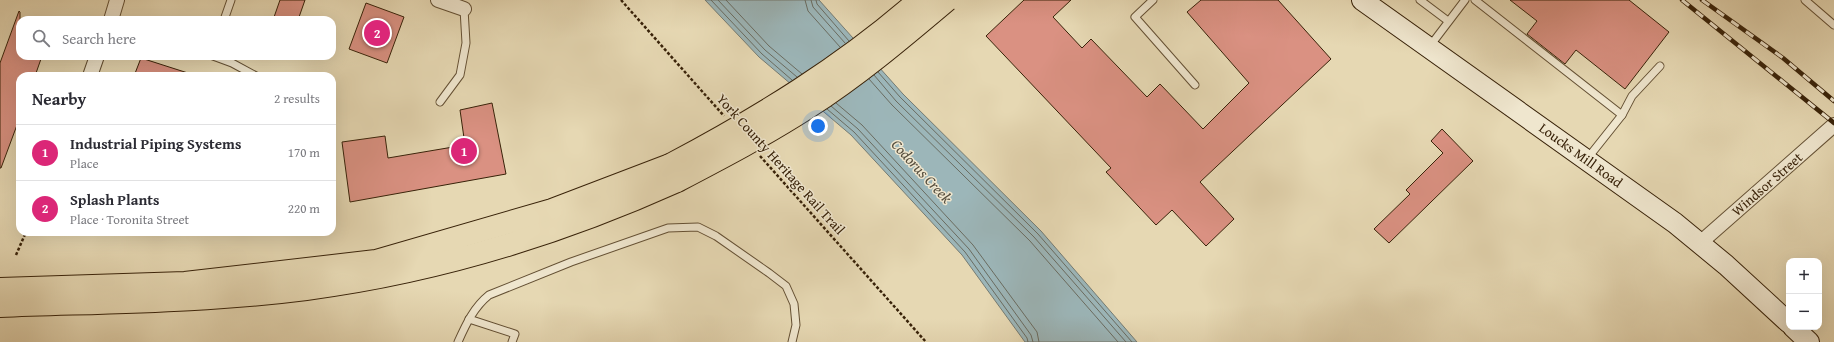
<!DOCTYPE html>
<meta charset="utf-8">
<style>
body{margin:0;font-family:"Gentium Book Plus",serif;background:#f7f7f7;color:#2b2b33}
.controls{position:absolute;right:12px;bottom:12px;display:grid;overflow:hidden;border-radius:8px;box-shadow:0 4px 16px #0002}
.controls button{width:36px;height:36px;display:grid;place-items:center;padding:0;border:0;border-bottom:1px solid #e1e1e2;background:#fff;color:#2b2b33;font:20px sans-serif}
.you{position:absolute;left:818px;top:126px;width:14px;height:14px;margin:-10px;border:3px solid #fff;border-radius:50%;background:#1a73e8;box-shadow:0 0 0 6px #1a73e833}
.badge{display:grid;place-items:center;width:26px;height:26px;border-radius:50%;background:#db2777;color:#fff;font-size:13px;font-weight:700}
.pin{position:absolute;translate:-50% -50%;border:2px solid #fff;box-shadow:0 1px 4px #0006}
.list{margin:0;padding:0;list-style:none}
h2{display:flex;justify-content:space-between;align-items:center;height:52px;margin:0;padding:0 16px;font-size:17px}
h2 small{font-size:13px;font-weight:400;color:#7c7c81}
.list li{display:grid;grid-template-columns:26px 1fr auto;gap:12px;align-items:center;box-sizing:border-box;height:56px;padding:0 16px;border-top:1px solid #e1e1e2}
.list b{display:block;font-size:15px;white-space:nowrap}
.list p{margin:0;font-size:13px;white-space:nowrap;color:#7c7c81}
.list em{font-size:13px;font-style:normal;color:#7c7c81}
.icon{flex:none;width:22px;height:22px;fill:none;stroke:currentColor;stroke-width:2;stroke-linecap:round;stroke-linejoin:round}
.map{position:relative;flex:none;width:1834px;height:342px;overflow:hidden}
.search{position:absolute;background:#fff;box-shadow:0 4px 16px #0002;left:16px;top:16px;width:320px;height:44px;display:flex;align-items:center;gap:10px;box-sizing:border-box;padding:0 14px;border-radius:12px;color:#7c7c81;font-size:15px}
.panel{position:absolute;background:#fff;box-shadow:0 4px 16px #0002;left:16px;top:72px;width:320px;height:164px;border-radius:12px}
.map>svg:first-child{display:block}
.water{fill:#9cb6b9;stroke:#747b73}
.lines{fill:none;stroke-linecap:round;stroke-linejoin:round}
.shore{stroke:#6a6c61;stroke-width:1}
.building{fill:#da9182;stroke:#382209}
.lane-casing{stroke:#645034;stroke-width:9}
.street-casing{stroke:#645034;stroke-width:16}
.secondary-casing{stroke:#382209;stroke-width:22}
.highway-casing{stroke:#382209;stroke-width:24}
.path{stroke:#382209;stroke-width:2.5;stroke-dasharray:3 2;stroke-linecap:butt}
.lane{stroke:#efe6ce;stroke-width:7}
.street{stroke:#efe6ce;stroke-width:14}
.secondary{stroke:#efe6ce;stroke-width:20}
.highway{stroke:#e6d8b3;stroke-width:22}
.rail-casing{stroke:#382209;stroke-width:4.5}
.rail{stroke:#efe6ce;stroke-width:3;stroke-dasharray:9;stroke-linecap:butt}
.highway-bridge-casing{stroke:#382209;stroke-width:24;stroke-linecap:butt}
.highway-bridge{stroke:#e6d8b3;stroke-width:22}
.labels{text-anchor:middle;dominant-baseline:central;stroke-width:3;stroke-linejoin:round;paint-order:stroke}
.street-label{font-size:14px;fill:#382209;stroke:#efe6ce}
.water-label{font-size:15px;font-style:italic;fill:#564e3e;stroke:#efe6ce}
</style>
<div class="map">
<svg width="1834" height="342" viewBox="0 0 1834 342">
<rect width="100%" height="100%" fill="#e6d8b3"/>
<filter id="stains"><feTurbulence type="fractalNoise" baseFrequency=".005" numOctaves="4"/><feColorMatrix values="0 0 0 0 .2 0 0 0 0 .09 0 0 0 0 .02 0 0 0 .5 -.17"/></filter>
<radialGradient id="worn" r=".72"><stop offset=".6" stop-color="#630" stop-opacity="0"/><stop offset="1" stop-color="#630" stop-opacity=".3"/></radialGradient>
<path class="water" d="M705 0H819L903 94 1041 231 1137 342H1025L962 255 851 135 759 57Z"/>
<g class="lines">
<g class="shore">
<path d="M711 0 762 54 792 80"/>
<path d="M718 0 765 50 797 77"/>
<path d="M726 0 769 46 802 74"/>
<path d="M805 0 808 11 840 47"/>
<path d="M811 0 813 7 845 43"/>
<path d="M816 0 817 4 849 41"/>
<path d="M878 72 900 97 1038 234 1132 342"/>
<path d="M874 75 896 101 1034 237 1126 342"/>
<path d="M869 79 892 105 1030 241 1118 342"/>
<path d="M836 103 862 125 973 245 1037 332 1039 342"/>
<path d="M831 106 858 129 969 249 1031 335 1033 342"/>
<path d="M827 109 854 132 965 252 1027 338 1028 342"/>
</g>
</g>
<g class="building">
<path d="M280 0H305L298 20H273Z"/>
<path d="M1024 0H1071L1053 17 1082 48 1091 39 1147 97 1160 84 1203 129 1249 83 1187 12 1201 0H1278L1331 59 1200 182 1234 219 1206 246 1172 210 1156 225 1106 172 1111 168 986 36Z"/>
<path d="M1510 0H1629L1669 32 1625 89 1576 50 1565 64 1527 34 1537 21Z"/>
<path d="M366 3 404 17 387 63 349 49Z"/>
<path d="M19 11 20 12V56H42L35 76H20V117L1 168H0V63Z"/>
<path d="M141 58 191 74V76H134Z"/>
<path d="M492 103 506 174 350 202 342 142 385 136 388 158 465 145 460 110Z"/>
<path d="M1442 129 1473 161 1389 243 1374 229 1410 194 1406 190 1443 153 1431 141Z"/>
</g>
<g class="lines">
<g class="lane-casing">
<g id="lane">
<path d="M1153 0 1135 17 1195 85"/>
<path d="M1420 0 1448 21"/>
<path d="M1475 0 1622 115 1587 159"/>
<path d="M1805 0 1834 25"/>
<path d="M224 20 231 0"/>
<path d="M1430 46 1465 0"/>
<path d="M213 56 232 63 256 76"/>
<path d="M440 102 460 75 466 43 464 9"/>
<path d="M1622 115 1632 96 1660 66"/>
<path d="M469 319 515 334 512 342"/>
<path d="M458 342C466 324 474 307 489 295L571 262 668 228 698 227 716 236 769 273 786 286 794 304 796 325 792 342"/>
</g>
</g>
<g class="street-casing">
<g id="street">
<path d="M438 0 464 9"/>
<path d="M111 20 117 0"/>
<path d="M90 76 97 56"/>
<path d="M1700 243 1834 125"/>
</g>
</g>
<g class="secondary-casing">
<g id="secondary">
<path d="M1362 0 1675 223 1726 265 1789 323"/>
<path d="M1793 327 1809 342"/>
</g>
</g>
<g class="highway-casing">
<g id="highway">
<path d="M0 289 185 283 376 261 552 210 670 165"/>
<path d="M0 306C102 302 205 302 306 289 437 272 557 235 677 181"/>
</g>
</g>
<g class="path">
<path d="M621 0 724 116"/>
<path d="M760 156 926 342"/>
<path d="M16 255 26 232"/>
</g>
<use href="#lane" class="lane"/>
<use href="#street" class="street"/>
<use href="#secondary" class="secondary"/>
<use href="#highway" class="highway"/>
<g class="rail-casing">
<g id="rail">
<path d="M1682 0 1834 123"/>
<path d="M1702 0 1783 58 1834 101"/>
</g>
</g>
<use href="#rail" class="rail"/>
<g class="highway-bridge-casing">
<g id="highway-bridge">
<path d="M670 165C759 118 844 66 919 0"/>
<path d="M677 181C721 158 765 135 807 108 857 76 902 38 947 0"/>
</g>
</g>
<use href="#highway-bridge" class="highway-bridge"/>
</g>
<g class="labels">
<g class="street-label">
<text transform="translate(1581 155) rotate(36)">Loucks Mill Road</text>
<text transform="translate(781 164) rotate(48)">York County Heritage Rail Trail</text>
<text transform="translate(1767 184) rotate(-41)">Windsor Street</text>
</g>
<g class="water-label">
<text transform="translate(922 171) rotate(47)">Codorus Creek</text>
</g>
</g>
<rect width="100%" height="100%" filter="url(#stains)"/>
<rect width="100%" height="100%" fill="url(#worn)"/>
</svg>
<div class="controls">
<button>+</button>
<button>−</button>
</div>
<div class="you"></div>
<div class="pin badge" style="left:464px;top:151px">1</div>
<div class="pin badge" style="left:377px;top:33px">2</div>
<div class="search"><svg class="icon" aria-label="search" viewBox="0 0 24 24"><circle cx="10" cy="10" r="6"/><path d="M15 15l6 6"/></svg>Search here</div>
<section class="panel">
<h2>Nearby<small>2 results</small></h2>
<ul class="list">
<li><span class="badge">1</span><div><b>Industrial Piping Systems</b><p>Place</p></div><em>170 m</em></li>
<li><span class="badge">2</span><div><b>Splash Plants</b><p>Place · Toronita Street</p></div><em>220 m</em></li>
</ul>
</section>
</div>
